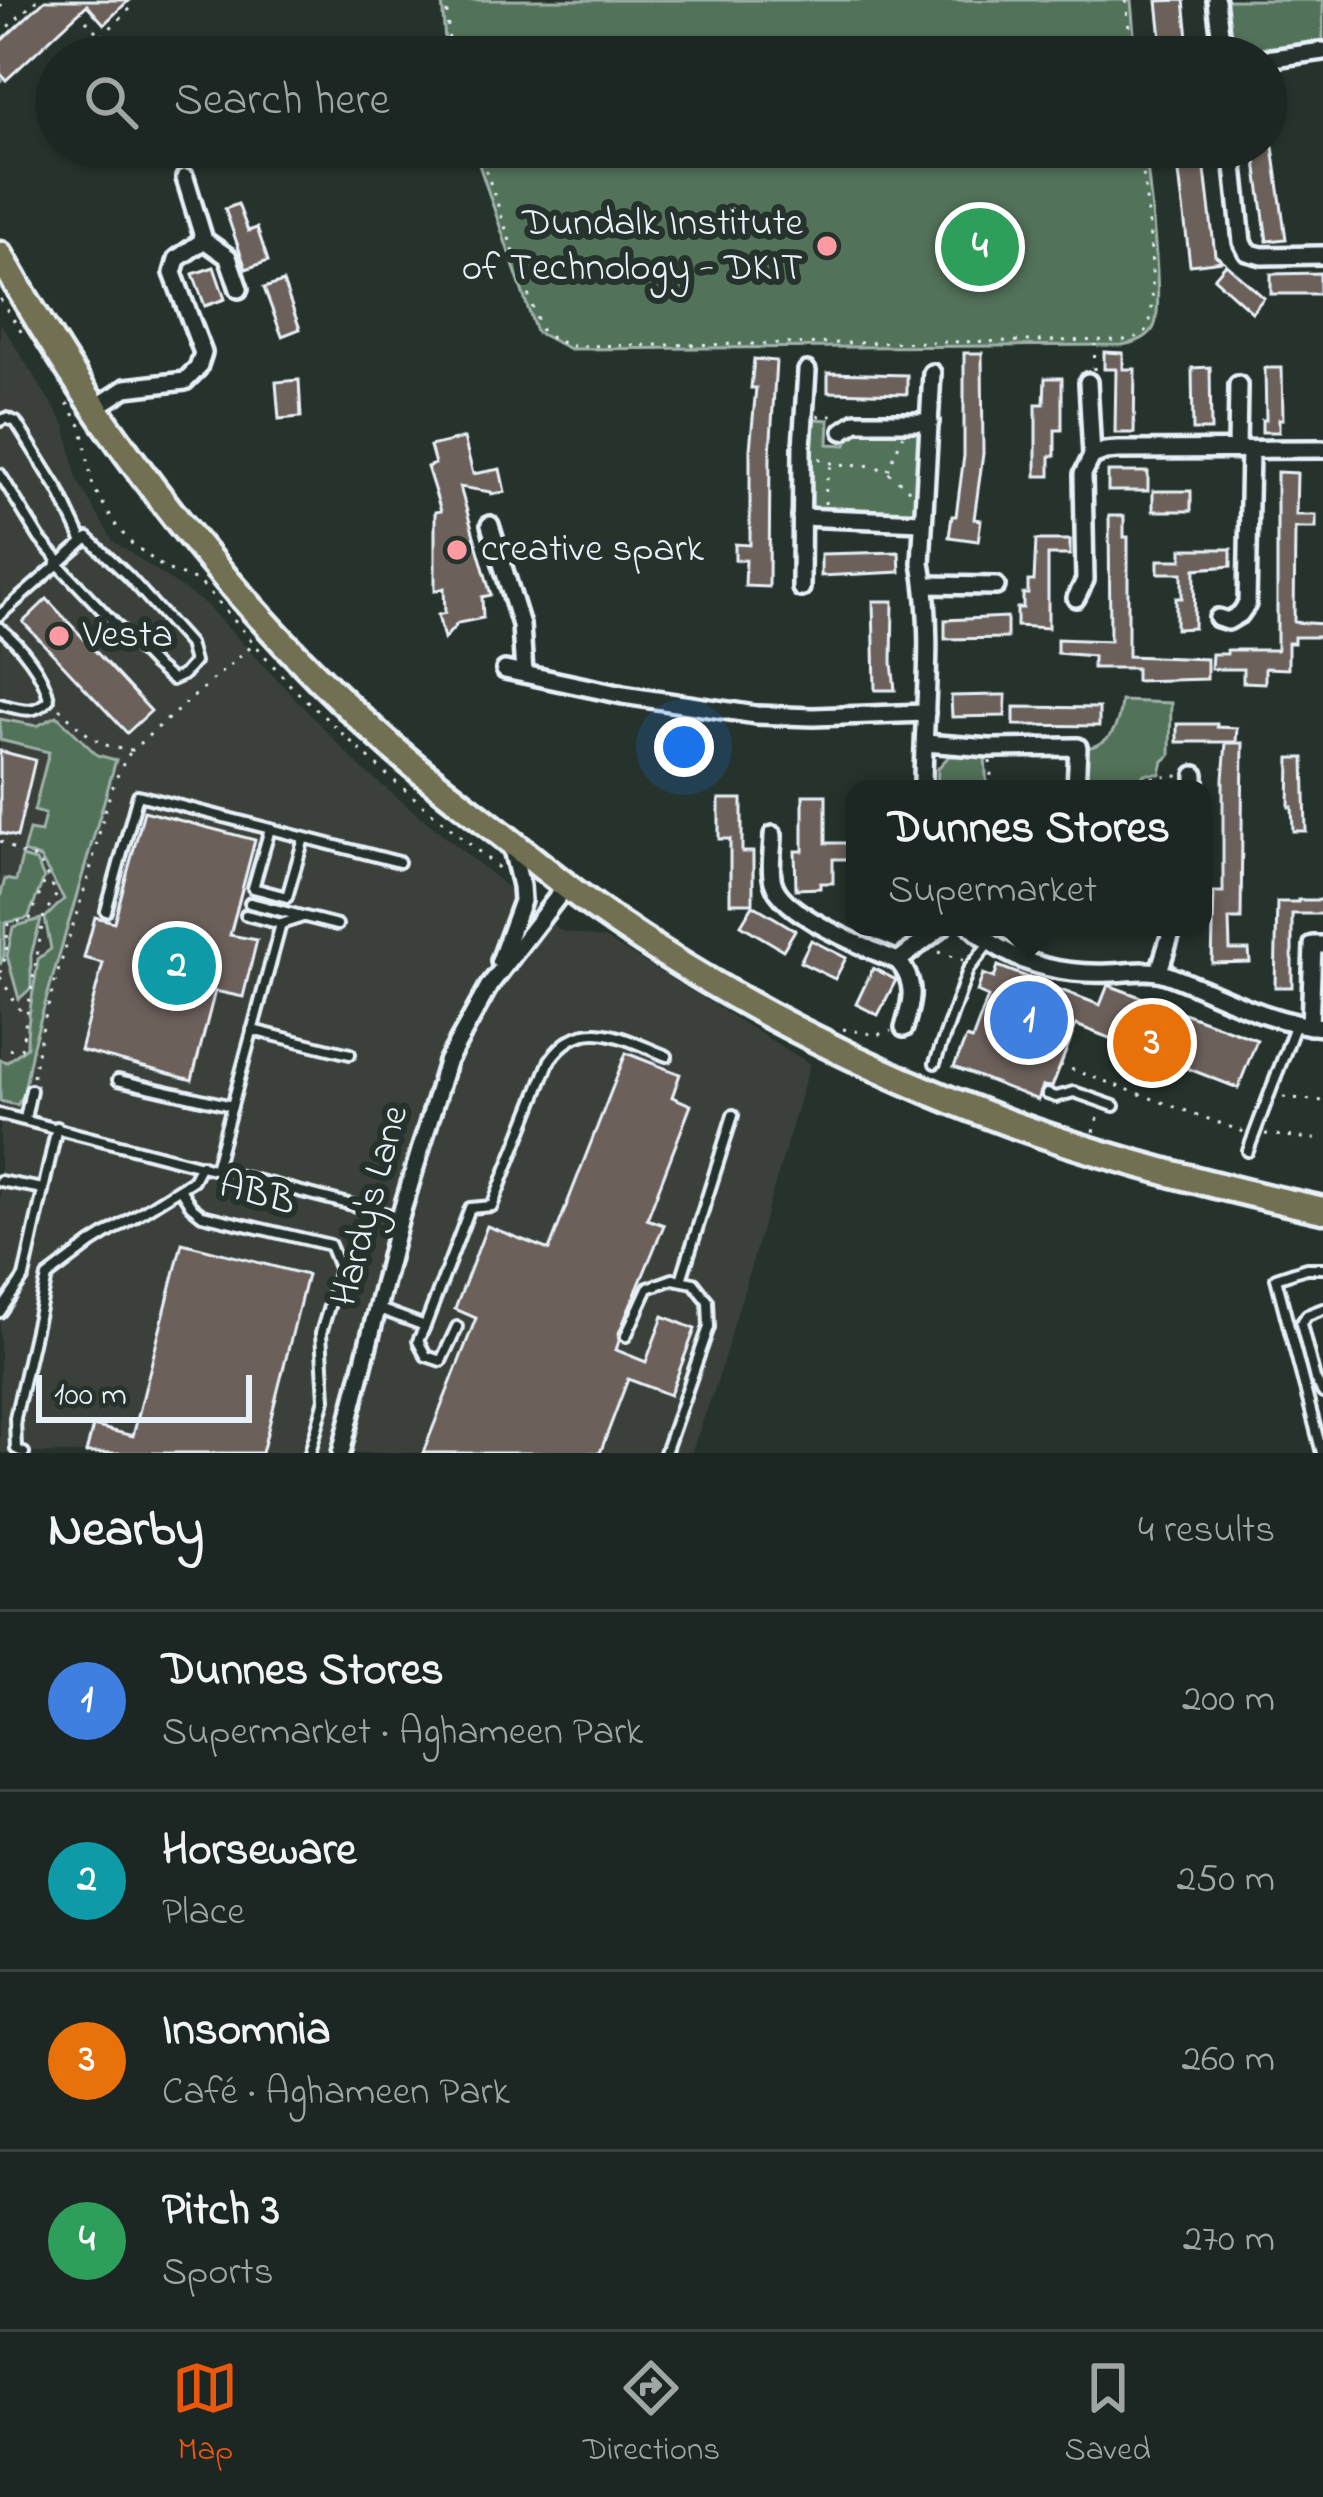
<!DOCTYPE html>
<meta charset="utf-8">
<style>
body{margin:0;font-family:"Indie Flower",sans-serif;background:#29322f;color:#f1f3f6}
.scale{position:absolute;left:36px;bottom:30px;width:216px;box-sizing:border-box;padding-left:12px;border:6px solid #e8f1f8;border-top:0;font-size:33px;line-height:42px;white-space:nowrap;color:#e8f1f8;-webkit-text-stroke:9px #26332d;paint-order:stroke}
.you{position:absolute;left:684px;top:747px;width:42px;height:42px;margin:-30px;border:9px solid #fff;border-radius:50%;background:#1a73e8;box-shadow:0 0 0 18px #1a73e833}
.badge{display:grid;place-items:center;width:78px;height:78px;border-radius:50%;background:#ea580c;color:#fff;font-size:39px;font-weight:700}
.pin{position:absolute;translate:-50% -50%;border:6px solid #fff;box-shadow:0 3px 12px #0006}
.popup{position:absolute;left:846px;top:780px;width:366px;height:156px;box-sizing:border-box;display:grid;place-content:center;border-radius:24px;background:#1c2622;filter:drop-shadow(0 3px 9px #0005);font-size:39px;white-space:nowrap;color:#a0a5a5}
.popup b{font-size:45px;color:#f1f3f6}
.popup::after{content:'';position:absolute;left:50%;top:100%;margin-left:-24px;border:24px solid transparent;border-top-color:#1c2622}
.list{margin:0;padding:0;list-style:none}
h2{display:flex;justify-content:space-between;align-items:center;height:156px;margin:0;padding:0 48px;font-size:51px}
h2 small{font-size:39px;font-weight:400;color:#a0a5a5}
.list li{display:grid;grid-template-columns:78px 1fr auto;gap:36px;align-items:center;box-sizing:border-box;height:180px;padding:0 48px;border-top:3px solid #3a4340}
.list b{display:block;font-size:45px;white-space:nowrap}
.list p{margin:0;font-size:39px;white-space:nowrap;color:#a0a5a5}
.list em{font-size:39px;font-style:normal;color:#a0a5a5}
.icon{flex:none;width:66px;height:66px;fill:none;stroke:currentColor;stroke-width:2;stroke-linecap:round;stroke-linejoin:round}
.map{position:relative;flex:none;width:1323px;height:1453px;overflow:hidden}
.search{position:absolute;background:#1c2622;box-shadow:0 3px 9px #0004;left:36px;right:36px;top:36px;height:132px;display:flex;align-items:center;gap:30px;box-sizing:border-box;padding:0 42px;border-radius:66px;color:#a0a5a5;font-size:45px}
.sheet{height:876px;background:#1c2622}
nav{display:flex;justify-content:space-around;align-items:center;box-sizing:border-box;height:168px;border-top:3px solid #3a4340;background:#1c2622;font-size:33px;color:#a0a5a5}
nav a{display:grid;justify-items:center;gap:6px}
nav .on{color:#ea580c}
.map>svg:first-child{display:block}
.built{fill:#3b403a}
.green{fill:#53725a;stroke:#9eb2a9;stroke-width:3}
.building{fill:#6c605a;stroke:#e8f1f8;stroke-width:3}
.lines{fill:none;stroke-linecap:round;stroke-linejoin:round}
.service-casing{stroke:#e8f1f8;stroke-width:16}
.minor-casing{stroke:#e8f1f8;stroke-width:24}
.primary-casing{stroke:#e8f1f8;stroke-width:33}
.path{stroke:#e8f1f8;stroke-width:3;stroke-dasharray:3 9;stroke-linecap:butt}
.service{stroke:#26332d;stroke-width:8}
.minor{stroke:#26332d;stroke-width:15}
.primary{stroke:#716f52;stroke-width:24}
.poi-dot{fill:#ff9aa2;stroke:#26332d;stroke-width:4.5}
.labels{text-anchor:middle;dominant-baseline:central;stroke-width:12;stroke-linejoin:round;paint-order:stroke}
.poi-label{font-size:39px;fill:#e8f1f8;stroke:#26332d;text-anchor:start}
.street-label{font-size:39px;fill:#e8f1f8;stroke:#26332d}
</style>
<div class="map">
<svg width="1323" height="1453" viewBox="0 0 1323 1453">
<rect width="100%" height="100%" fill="#26332d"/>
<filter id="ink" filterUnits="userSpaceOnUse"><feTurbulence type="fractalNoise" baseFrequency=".00833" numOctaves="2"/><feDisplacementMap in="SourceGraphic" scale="24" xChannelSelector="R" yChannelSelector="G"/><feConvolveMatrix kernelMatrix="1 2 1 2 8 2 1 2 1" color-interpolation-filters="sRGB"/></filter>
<g filter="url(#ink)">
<path class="built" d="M0 322 66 427 77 480 113 541 205 604 362 769 561 931 606 939 810 1064 717 1382 691 1453H0Z"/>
<g class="green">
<path d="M442 0H1131L1136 57H446Z"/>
<path d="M1226 0H1323V40L1249 50 1236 48 1230 37Z"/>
<path d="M473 147H1145C1148 179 1165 305 1154 327 1148 339 1134 343 1122 345L570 349 536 332Z"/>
<path d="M813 419 829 420 828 444 846 445 853 430 861 429 925 431 920 515 809 508Z"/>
<path d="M1121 701 1171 703 1170 755 1163 761 1160 774H1144L1140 781H1127L1123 785 1086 789 1087 748C1113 743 1119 724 1121 701Z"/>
<path d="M57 716 97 755 116 760 33 1045 23 1096 17 1105 0 1101V1060L7 1062 27 1047C26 1017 35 989 38 959L51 949 45 918 64 899 40 858 23 852 29 830 41 832 45 814 34 811 49 752 0 740V719L37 726Z"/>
<path d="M949 756H985L987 789H937L938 768Z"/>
<path d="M22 857 36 861 44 878 28 918 5 923 4 956 0 965V898L5 879 16 881Z"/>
<path d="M41 919 31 955V988L19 999 7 956 13 927Z"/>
</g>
<g class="building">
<path d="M45 0H129L104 24 87 5 6 80 0 73V42Z"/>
<path d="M1184 0 1190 57H1163L1157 1Z"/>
<path d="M1254 147H1273L1286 239 1267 241Z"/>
<path d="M1203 153 1215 255 1223 261 1190 265 1177 156Z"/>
<path d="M238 204 248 231 257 228 268 261 246 269 225 209Z"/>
<path d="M1226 264 1264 298 1252 312 1214 278Z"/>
<path d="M214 267 225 299 205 306 193 274Z"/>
<path d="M1320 273V294H1271V274Z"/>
<path d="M283 282 300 329 282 336 264 288Z"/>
<path d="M1104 352 1123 353V369H1135L1134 433H1115L1116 369H1104Z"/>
<path d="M964 353H982L983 454 974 519 981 520 978 541 949 537 952 516H956L964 456Z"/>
<path d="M754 359 776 361 770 454 769 587 745 586 746 560H735V544L750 545V449L756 388H751Z"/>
<path d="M1210 367 1211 430H1193L1192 368Z"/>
<path d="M1265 368H1282L1283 419H1279V432H1262V420H1266Z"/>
<path d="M828 373 907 375V394L828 392Z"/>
<path d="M1045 378H1062V430H1055V456H1050V476H1036V404H1044Z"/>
<path d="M299 380 301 417 279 419 276 382Z"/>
<path d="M464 438 473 474 500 469 505 492 491 494V492L460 487 491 595 482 597 483 618 458 623 444 639 438 615 445 613 444 588 435 591V512L441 511 427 467 435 464 430 446Z"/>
<rect x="1108" y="472" width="40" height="19"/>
<path d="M1277 472 1297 473 1296 515H1316V528H1295L1294 622 1323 624V637H1294V643H1288V669L1265 668V683L1243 682V669H1211L1212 654H1227V650H1277Z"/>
<rect x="1153" y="491" width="38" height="20"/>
<path d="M1109 516H1124V537H1128V656L1207 659V679L1136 681V668H1093V656L1057 653V639L1110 641Z"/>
<path d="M1036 540H1070V555H1048V628L1017 626V608H1023V594H1028V581H1034Z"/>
<path d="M1182 549H1231V566L1195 569 1194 628 1176 629V598H1182V573H1158V560H1182Z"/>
<path d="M899 552 900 572 821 576V554Z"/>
<path d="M47 599 151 711 127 733 23 622Z"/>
<path d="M873 601H893L892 663 895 690H875Z"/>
<path d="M1007 617V638L945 639V620Z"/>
<path d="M998 695H1006L1005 716 952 717 951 696Z"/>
<path d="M1014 707 1099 708V726L1014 725Z"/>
<path d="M1177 724H1217V727L1237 728 1236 742H1177Z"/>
<path d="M1226 743H1243L1241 919H1229L1230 950H1249L1250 962 1212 963 1214 892H1223V779Z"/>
<path d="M0 751 35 760 17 837 0 833Z"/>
<path d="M1290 758H1304L1306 831H1293L1292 807H1289Z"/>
<path d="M803 795H826V843H852V859H833V883H820V888L796 889 795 851H803Z"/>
<path d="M719 799H742V852H753V903H730V839H719Z"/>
<path d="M144 811 255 840 230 935 257 940 243 997 215 991 192 1080 80 1050 103 963 84 958 95 917 114 922Z"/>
<path d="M1298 900H1323V914H1292V987H1275L1277 902H1298Z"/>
<path d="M753 905 795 930 783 950 741 925Z"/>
<path d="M811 940 846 958 835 979 800 962Z"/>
<path d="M998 966 1100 1005 1108 985 1257 1040 1238 1088 1076 1025 1052 1087 1043 1086 1038 1100 954 1067 966 1038 972 1040 988 997 977 992 983 974 994 978Z"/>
<path d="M873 968 896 980 878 1015 856 1004Z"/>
<path d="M626 1053 680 1074 672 1097 691 1105 647 1219 664 1225 619 1333V1341L616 1350 646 1362 663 1316 695 1329 670 1395 628 1379 600 1453H423L476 1318 455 1309 487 1226 549 1250Z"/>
<path d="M182 1243 307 1275 262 1453H86L93 1426 133 1436Z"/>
</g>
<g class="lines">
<g class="service-casing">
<g id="service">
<path d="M0 421 6 418 16 422 59 491 83 542"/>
<path d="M0 474 40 539 59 561"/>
<path d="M0 615 88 538 129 577 189 644 194 662 183 675 172 680 153 664 57 563"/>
<path d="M0 628C20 644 44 674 49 699 35 716 19 709 0 704"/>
<path d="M270 829 253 888 287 897 304 838"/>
<path d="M250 903 337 925"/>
<path d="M106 911 138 795 399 862"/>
<path d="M246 915 281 924 303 917"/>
<path d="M252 1030 350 1054"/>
<path d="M935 1063 968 970 990 942"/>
<path d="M118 1080 232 1106"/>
<path d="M1047 1094 1056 1097 1074 1092 1114 1106"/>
<path d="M0 1114 399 1217"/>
<path d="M25 1119 31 1090"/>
<path d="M1248 1151 1295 1026"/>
<path d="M215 1169 281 924"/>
<path d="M0 1181 43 1189"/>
<path d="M180 1189 191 1206 202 1215 330 1245 340 1270 321 1333 325 1399 310 1453"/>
<path d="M681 1280 733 1115"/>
<path d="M379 1309 425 1326 470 1208 492 1206 550 1060C583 1012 623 1039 667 1056"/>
<path d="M1323 1309 1307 1315 1301 1324 1315 1379 1323 1393"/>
<path d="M0 1312 24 1277 57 1127"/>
<path d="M425 1326 418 1341 426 1356 441 1361 457 1327"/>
<path d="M626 1336 648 1288 673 1279 694 1283 708 1301 709 1327 665 1453"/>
<path d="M24 1453 16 1449 15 1418 47 1277 92 1243 193 1180 201 1165"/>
<path d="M1322 1453 1276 1278 1306 1268H1323"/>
</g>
</g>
<g class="minor-casing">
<g id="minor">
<path d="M1216 0 1223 57"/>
<path d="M1266 59 1323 51"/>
<path d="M1232 147 1242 242 1247 252 1262 256 1323 255"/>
<path d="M185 178 204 240 228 257 239 289"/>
<path d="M95 408 126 388 185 381 198 368 203 353 173 273 177 259 204 240"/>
<path d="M843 431 856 422H930"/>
<path d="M1237 449 1238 385"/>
<path d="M1092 456 1105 451 1118 450 1323 449"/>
<path d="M801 517 922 522"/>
<path d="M490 525 521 625 524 674"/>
<path d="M925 585 996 586"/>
<path d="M801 588 802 447 807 371"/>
<path d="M1076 598 1085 580 1083 474 1092 456 1088 382"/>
<path d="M1218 618 1228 621 1240 614 1247 604 1250 450"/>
<path d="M505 670 623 695 756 715 813 717 926 713"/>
<path d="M925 743 990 748 1078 747 1076 789"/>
<path d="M923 789C923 714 935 637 921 563L932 373"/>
<path d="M1195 789V775"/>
<path d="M773 835C773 849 769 869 773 882 781 914 868 949 898 961L942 927"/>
<path d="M972 927C1010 963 1058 975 1109 973 1126 973 1149 968 1165 974 1217 992 1266 1023 1323 1027"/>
<path d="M500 961 522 901 521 886 510 841"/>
<path d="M898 961C917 983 912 1001 904 1028"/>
<path d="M1159 971 1173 927"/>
<path d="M1310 1026 1313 945H1323"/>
<path d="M341 1453 400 1217 447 1062 489 986 567 885"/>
</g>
</g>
<g class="primary-casing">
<path id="primary" d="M0 255C103 438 235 609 393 748 425 776 459 801 492 827 528 855 563 885 600 911 723 998 868 1071 1009 1123 1112 1160 1216 1187 1323 1210"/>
</g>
<g class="path">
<path d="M446 0 450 57"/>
<path d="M1126 0 1132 57"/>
<path d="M0 7 7 0"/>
<path d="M86 20 101 37 133 6 127 0"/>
<path d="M0 29 2 32 37 0"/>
<path d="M0 79 7 86"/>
<path d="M478 147 540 329 551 338 570 346 1128 340C1134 338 1141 336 1145 332 1163 314 1143 177 1140 147"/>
<path d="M0 299 26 339"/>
<path d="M1094 370 1095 344"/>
<path d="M67 403 82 427 93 487 117 527 130 542 164 568 197 581 206 588 291 686 386 774 502 871"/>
<path d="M817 416H831L835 422"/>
<path d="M819 458C837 469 859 461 879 468 893 473 901 485 912 492"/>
<path d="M888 470 903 435"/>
<path d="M825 504 826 483 831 466"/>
<path d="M59 708C83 731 98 749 132 750L253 645"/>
<path d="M990 761 992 789"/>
<path d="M1110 789 1143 785 1144 778 1179 776"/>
<path d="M0 841 22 854 37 858 57 894 44 915 21 1049 0 1050"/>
<path d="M938 952 963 960"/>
<path d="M0 973 6 955 8 924 30 919 46 878"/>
<path d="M0 977 24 1016"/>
<path d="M843 1029 877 1035 891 1031"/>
<path d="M1060 1065 1244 1132"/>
<path d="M33 1077C43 1009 67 946 87 881 100 838 105 787 132 750"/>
<path d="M1283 1097 1323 1101"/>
<path d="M1093 1132 1100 1113"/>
<path d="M1265 1134 1323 1140"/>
</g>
<use href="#service" class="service"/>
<use href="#minor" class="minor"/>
<use href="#primary" class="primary"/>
</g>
</g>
<g class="poi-dot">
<circle cx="827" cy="246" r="12"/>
<circle cx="457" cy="550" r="12"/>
<circle cx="59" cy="636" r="12"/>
</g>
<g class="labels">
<g class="poi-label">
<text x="803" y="224" text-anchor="end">Dundalk Institute<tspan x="803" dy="45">of Technology - DKIT</tspan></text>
<text x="481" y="550">creative spark</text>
<text x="83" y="636">Vesta</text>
</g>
<g class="street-label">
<text transform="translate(257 1195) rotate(15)">ABB</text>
<text transform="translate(371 1206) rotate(-75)">Hardy's Lane</text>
</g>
</g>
</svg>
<div class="scale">100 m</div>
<div class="you"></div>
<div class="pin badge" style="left:1029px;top:1020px;background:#3f7fe0">1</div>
<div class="popup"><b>Dunnes Stores</b>Supermarket</div>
<div class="pin badge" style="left:177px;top:966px;background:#0f9aa8">2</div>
<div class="pin badge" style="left:1152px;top:1043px;background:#e8710a">3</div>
<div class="pin badge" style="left:980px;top:247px;background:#2e9e5b">4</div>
<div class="search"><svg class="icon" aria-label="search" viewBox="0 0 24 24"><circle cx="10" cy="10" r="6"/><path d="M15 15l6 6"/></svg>Search here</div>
</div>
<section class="sheet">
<h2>Nearby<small>4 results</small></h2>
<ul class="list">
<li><span class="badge" style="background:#3f7fe0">1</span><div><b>Dunnes Stores</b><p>Supermarket · Aghameen Park</p></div><em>200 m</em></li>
<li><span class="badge" style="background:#0f9aa8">2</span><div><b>Horseware</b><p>Place</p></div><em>250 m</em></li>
<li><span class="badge" style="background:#e8710a">3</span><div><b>Insomnia</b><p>Café · Aghameen Park</p></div><em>260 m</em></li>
<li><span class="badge" style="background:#2e9e5b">4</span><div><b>Pitch 3</b><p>Sports</p></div><em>270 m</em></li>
</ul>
</section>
<nav>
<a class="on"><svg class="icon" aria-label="map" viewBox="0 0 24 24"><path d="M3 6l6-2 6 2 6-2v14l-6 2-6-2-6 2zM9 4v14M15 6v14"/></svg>Map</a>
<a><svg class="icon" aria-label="directions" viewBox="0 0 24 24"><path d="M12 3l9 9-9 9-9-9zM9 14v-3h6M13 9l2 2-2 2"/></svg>Directions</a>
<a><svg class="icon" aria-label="saved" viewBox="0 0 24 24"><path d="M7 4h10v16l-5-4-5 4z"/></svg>Saved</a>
</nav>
